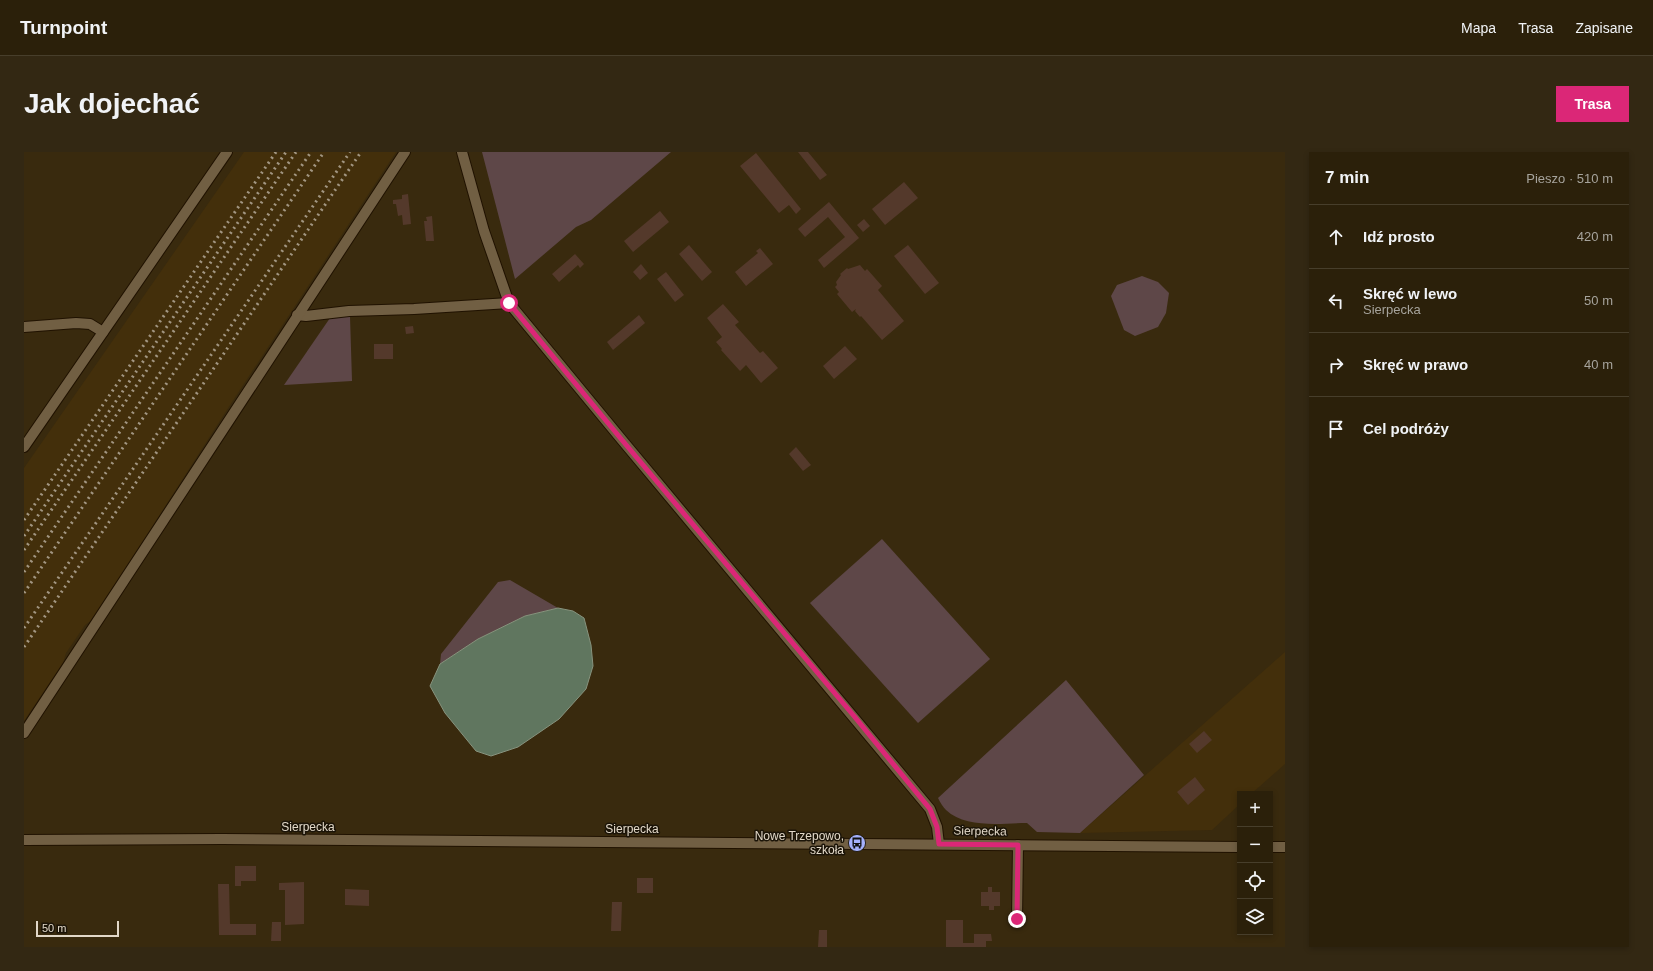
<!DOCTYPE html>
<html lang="pl">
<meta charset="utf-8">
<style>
body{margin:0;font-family:Arial,sans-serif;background:#332813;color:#f1f3f6}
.controls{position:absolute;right:12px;bottom:12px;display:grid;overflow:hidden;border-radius:0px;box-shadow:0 2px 6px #0003}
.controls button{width:36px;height:36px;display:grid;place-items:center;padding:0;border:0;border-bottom:1px solid #473e2b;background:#2b200a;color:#f1f3f6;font:20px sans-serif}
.scale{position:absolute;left:12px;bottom:10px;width:83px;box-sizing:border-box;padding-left:4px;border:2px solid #e2d8c8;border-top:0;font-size:11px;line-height:14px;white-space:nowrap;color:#e2d8c8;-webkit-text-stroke:3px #1b1408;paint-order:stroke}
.stop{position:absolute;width:12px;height:12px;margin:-9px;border:3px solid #db2777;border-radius:50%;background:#fff}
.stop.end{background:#db2777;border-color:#fff;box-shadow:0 1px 4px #0008}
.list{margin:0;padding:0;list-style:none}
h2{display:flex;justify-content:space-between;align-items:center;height:52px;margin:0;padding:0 16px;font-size:17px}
h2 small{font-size:13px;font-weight:400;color:#a6a39c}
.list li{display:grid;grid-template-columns:26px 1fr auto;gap:12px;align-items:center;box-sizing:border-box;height:64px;padding:0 16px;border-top:1px solid #473e2b}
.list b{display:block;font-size:15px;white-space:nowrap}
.list p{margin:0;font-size:13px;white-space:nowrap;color:#a6a39c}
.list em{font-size:13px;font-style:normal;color:#a6a39c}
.icon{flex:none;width:22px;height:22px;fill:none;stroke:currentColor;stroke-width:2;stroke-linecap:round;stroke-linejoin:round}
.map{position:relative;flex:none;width:1261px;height:795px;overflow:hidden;border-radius:0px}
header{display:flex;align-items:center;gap:24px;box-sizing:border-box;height:56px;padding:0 20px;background:#2b200a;border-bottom:1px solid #473e2b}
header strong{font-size:19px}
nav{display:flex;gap:22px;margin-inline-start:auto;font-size:14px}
.intro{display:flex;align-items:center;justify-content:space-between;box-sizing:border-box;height:96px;padding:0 24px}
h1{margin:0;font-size:28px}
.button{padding:10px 18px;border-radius:0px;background:#db2777;color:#fff;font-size:14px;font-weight:700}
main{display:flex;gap:24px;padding:0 24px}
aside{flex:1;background:#2b200a;border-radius:0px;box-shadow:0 2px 6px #0003}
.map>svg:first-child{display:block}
.built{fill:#432f0b}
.green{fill:#5e4748}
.water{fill:#60765f;stroke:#87937e}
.building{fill:#54392b}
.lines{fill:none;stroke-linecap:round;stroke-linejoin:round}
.street-casing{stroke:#201200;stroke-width:12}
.secondary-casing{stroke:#201200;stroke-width:12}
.street{stroke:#715f43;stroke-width:10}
.secondary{stroke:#715f43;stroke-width:10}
.rail{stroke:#a29682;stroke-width:3;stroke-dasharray:2 4;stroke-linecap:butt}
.route{stroke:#db2777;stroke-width:5}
.labels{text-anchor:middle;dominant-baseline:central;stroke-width:3;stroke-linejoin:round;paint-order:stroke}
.street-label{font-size:12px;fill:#e2d8c8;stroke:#1b1408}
.poi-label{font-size:12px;fill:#e2d8c8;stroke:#1b1408;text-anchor:end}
</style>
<header>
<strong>Turnpoint</strong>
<nav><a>Mapa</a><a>Trasa</a><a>Zapisane</a></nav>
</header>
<div class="intro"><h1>Jak dojechać</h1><a class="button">Trasa</a></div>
<main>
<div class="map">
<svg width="1261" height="795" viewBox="0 0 1261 795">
<rect width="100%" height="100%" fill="#392a0e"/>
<g class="built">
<path d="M220 0H372L206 253 69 467 61 473 42 501 39 511 0 569V316Z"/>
<path d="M1261 500V612L1227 642H1216V652L1188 678 1056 681Z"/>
</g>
<g class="green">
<path d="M458 0H647L567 68 552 75 491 127Z"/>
<path d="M1118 124 1134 130 1145 141 1142 161 1134 175 1111 184 1100 178 1087 144 1093 133Z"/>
<path d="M326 164 328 229 260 233 306 166Z"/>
<path d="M858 387 966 507 894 571 786 451Z"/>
<path d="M486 428 534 456 501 464 454 487 416 512 417 502 474 430Z"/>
<path d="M1042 528 1120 623 1056 681 1013 680 1003 671C978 671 942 677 922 658 919 655 916 650 914 646Z"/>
</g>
<path class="water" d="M534 456 549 459 560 466 567 493 569 514 562 537 535 567 494 595 467 604 452 599 421 561 406 534 416 512 454 487 501 464Z"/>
<g class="building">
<path d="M774 0H784L803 23 796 28Z"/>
<path d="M732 1 777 57 772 62 765 53 755 61 716 14Z"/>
<path d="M880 30 894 46 861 73 848 57Z"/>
<path d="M384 42 387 72 379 73 378 63 374 64 372 52H369V48L378 47V43Z"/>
<path d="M805 50 835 86 800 116 794 108 821 85 804 65 781 85 774 77Z"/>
<path d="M636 59 645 70 609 100 600 89Z"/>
<path d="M408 64 410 89H402L400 69H403L402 65Z"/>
<path d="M840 67 846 74 839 80 833 73Z"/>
<path d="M665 93 688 120 678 129 655 102Z"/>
<path d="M884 93 915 131 901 142 870 104Z"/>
<path d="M736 96 749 112 722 134 711 120 734 101 732 99Z"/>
<path d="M551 102 560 112 556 116 554 113 535 130 528 122Z"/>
<path d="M617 112 624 121 616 128 609 120Z"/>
<path d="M836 113 841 119 843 117 858 134 854 138 880 169 858 188 837 164 836 165 831 159 832 157 828 160 813 142 815 140 811 135 813 133 812 130 817 123 816 122 823 116 824 117Z"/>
<path d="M642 120 660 143 651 150 633 127Z"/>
<path d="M699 152 715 170 711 173 736 201 739 199 754 216 737 231 722 213 716 219 697 198 698 197 692 190 698 185 683 166Z"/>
<path d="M615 163 621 171 589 198 583 190Z"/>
<path d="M389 174 390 181 382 182 381 175Z"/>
<rect x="350" y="192" width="19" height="15"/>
<path d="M821 194 833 207 810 227 799 214Z"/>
<path d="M772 295 787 313 779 319 765 302Z"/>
<path d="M1180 579 1188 588 1173 601 1165 592Z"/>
<path d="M1171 625 1181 638 1164 653 1153 640Z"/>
<path d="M211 714H232V729H217V734H211Z"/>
<rect x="613" y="726" width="16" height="15"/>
<path d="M280 730V772L261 773V738H255V731Z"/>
<path d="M194 732H205L206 772H232V783H195Z"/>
<path d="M964 735H968V740H976V754H970V758H965V754H957V740H964Z"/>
<path d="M321 737 345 738V754L321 753Z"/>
<path d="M588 750H598L597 779H587Z"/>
<path d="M922 768H939V791H950V782H967L968 789H962V795H922Z"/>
<path d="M248 770H257V789H247Z"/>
<path d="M795 778H803V795H794Z"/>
</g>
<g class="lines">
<g class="street-casing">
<g id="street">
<path d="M438 0 460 79 485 151 598 288 906 657 913 675 915 692"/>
<path d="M273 163 282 164 325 159 390 157 485 151"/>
<path d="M0 175 52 171 66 172 79 180"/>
<path d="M0 581 381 0"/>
<path d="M993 767 994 693"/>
</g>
</g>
<g class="secondary-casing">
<g id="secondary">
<path d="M0 295 203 0"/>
<path d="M0 688 198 687 1216 695"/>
<path d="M1246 695H1261"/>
</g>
</g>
<use href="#street" class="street"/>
<use href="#secondary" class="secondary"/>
<g class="rail">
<path d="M0 368 252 0"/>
<path d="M0 384 262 0"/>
<path d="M0 398 272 0"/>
<path d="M0 420 287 0"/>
<path d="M0 441 300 0"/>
<path d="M0 476 326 0"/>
<path d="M0 495 337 0"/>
</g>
</g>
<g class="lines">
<path class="route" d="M485 151 598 288 830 564 906 657 913 675 915 692 994 693 993 767"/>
</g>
<defs>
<g id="bus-disc" transform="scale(0.9)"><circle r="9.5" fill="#a5b1fc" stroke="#1b1408"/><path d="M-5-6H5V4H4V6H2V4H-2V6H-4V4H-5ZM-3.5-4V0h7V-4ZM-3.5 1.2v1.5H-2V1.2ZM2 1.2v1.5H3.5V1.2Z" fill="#111"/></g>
</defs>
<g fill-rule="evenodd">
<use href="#bus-disc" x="833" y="691"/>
</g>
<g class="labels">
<g class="street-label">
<text x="284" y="675">Sierpecka</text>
<text x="608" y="677">Sierpecka</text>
<text transform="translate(956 679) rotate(1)">Sierpecka</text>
</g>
<g class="poi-label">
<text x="820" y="684">Nowe Trzepowo,<tspan x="820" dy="14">szkoła</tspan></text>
</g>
</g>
</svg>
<div class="controls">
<button>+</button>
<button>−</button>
<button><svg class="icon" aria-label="locate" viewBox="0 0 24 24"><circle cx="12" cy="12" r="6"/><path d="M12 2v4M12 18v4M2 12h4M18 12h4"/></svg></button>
<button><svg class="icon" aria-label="layers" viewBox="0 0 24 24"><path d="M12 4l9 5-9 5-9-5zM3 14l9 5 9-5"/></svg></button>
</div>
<div class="scale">50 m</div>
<div class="stop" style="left:485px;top:151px"></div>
<div class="stop end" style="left:993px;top:767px"></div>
</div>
<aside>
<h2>7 min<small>Pieszo · 510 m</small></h2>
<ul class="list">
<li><svg class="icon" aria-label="ahead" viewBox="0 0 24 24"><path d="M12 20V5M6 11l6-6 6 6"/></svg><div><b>Idź prosto</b></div><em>420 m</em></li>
<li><svg class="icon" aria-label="left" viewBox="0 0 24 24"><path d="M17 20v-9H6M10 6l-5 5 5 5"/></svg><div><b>Skręć w lewo</b><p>Sierpecka</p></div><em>50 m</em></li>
<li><svg class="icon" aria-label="right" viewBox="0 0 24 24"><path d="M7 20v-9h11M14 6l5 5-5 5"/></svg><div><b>Skręć w prawo</b></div><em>40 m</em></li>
<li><svg class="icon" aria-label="arrive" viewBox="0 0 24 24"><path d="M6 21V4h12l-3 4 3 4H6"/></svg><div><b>Cel podróży</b></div></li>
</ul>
</aside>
</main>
